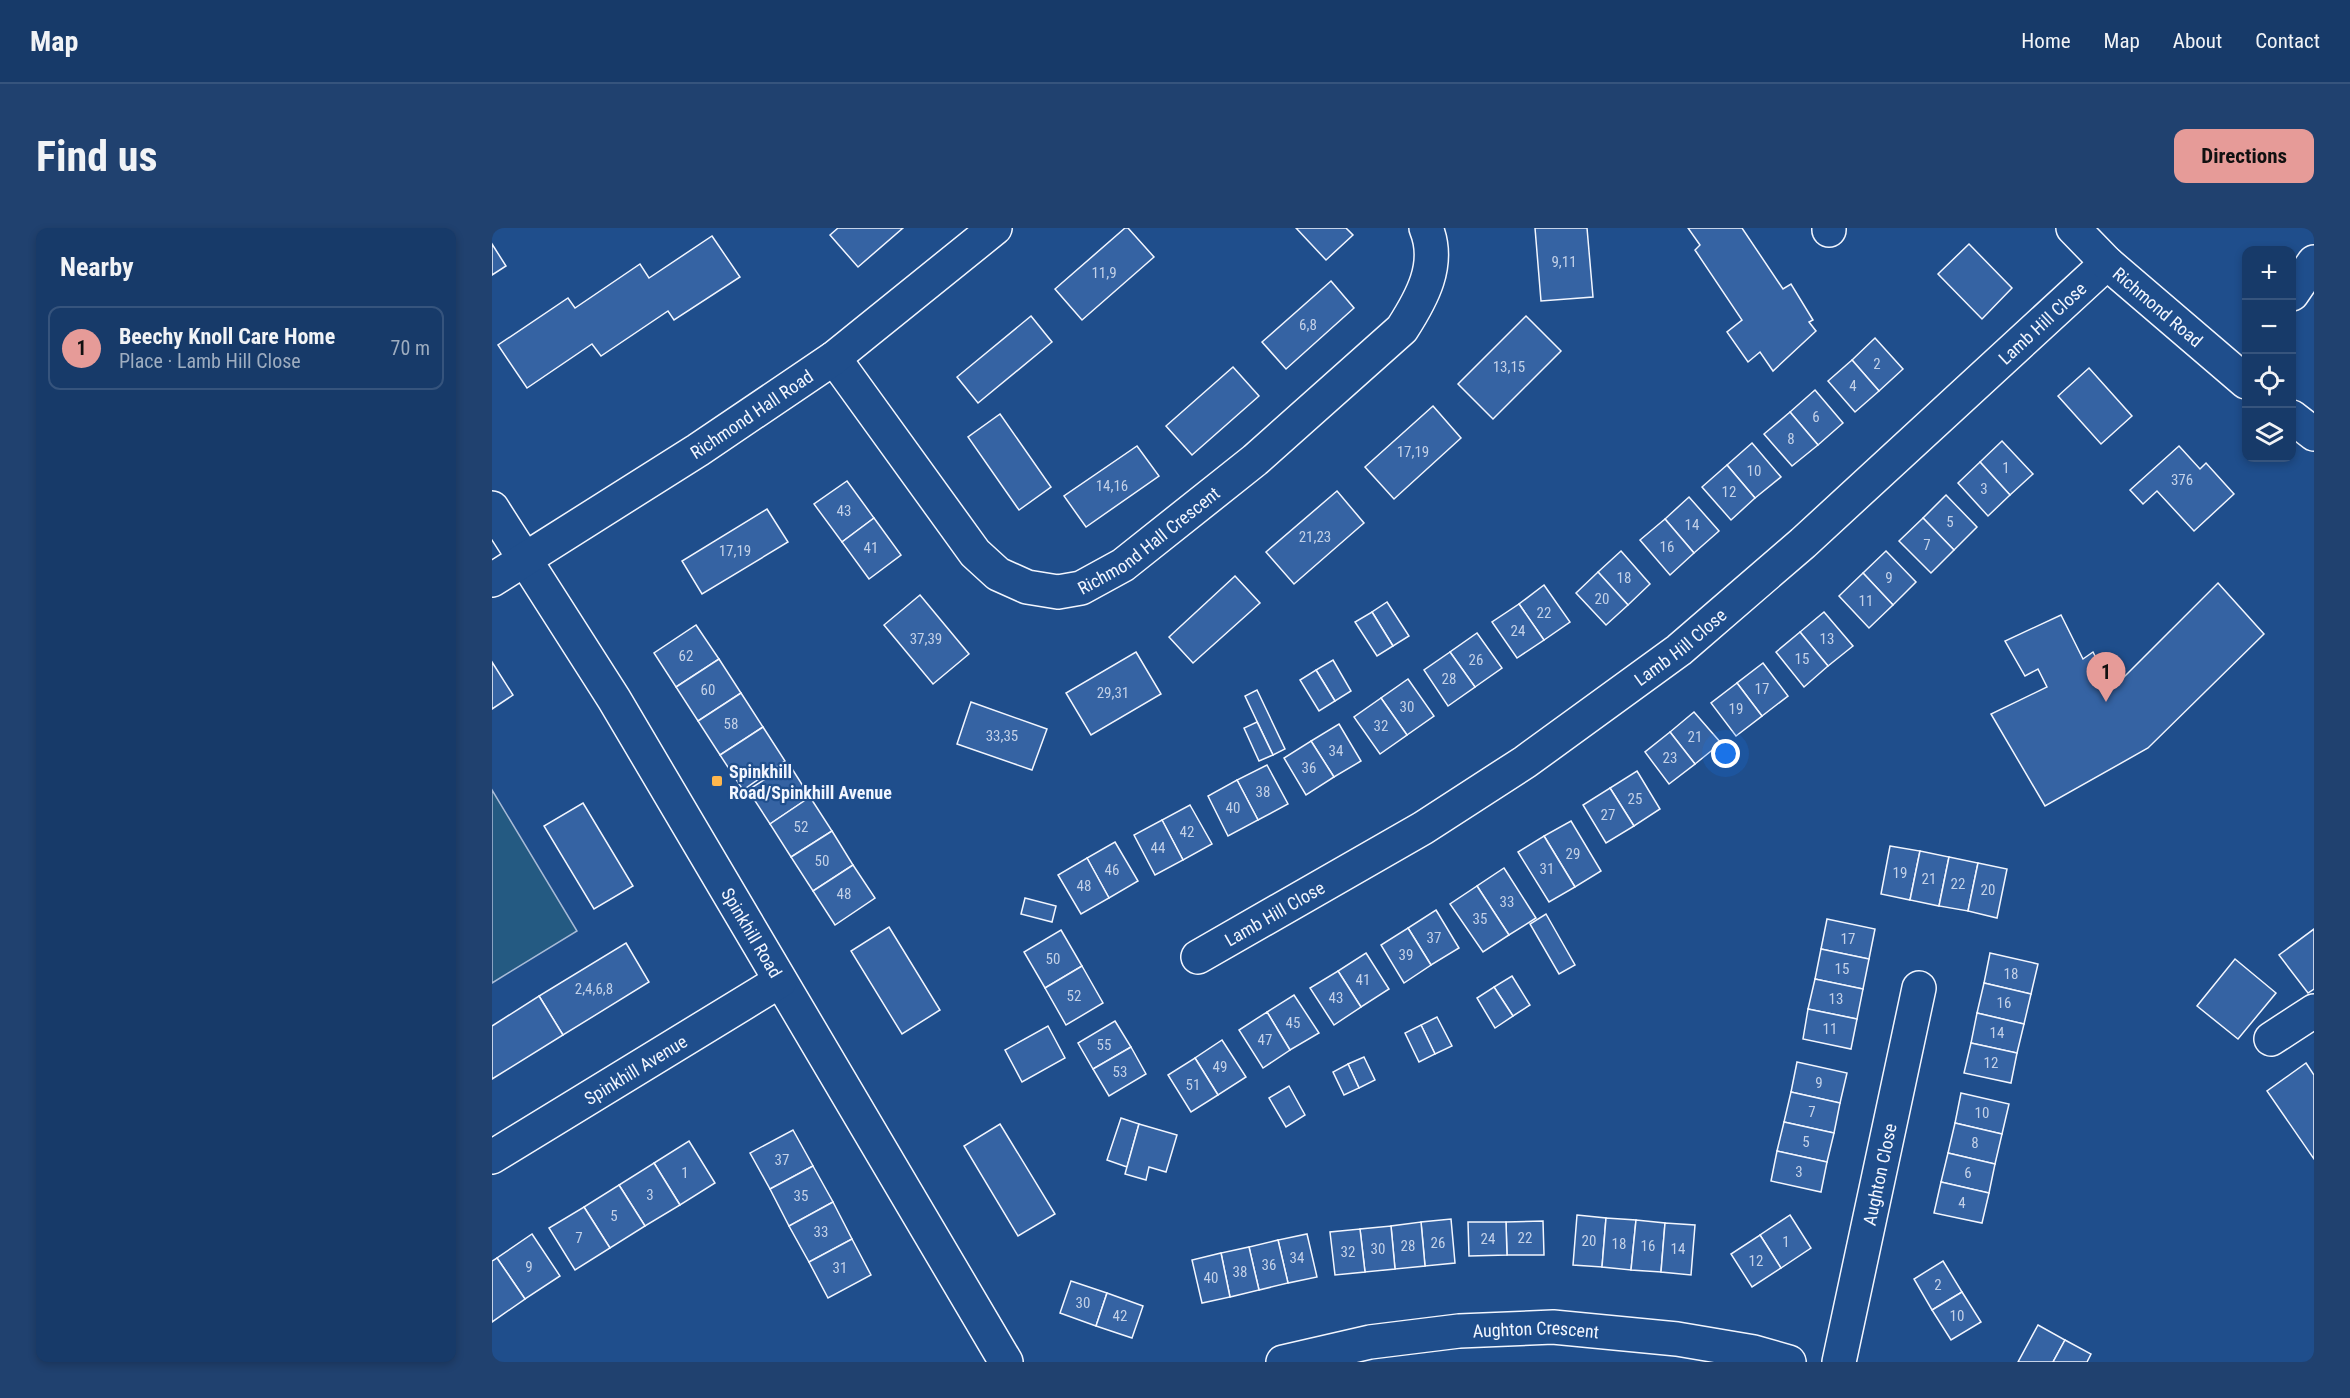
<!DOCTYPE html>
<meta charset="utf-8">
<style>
body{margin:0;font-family:"Roboto Condensed",sans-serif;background:#20416f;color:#f1f3f6}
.controls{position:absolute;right:18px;top:18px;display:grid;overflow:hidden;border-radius:12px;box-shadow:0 3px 9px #0003}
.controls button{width:54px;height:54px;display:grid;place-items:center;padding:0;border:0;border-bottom:2px solid #36547d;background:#173a69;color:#f1f3f6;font:30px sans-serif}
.you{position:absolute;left:1234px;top:526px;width:21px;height:21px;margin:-15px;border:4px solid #fff;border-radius:50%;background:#1a73e8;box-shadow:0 0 0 9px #1a73e833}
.badge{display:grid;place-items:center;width:39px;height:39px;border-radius:50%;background:#e69b98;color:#111;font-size:20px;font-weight:700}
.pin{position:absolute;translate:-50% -50px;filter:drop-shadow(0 2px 3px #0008)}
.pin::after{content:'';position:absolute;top:32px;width:21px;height:18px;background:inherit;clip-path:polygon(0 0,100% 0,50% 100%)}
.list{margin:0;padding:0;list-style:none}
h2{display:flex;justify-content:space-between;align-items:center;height:78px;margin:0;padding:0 24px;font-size:26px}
h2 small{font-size:20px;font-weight:400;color:#9eadc0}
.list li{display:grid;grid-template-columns:39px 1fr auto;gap:18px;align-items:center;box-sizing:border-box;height:84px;margin:0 12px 12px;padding:0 12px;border:2px solid #36547d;border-radius:12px}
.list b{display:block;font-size:22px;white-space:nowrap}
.list p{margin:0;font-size:20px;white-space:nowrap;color:#9eadc0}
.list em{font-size:20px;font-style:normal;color:#9eadc0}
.icon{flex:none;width:33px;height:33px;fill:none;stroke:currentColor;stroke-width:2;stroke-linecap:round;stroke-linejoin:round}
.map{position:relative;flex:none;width:1822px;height:1134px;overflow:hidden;border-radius:12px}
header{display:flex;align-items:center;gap:36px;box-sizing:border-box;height:84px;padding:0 30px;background:#173a69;border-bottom:2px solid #36547d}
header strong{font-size:28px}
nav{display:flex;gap:33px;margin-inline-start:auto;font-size:21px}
.intro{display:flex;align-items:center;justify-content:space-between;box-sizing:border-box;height:144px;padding:0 36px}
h1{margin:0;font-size:42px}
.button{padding:15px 27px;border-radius:12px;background:#e69b98;color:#111;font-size:21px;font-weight:700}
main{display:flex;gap:36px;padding:0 36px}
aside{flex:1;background:#173a69;border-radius:12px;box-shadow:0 3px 9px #0003}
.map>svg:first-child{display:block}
.green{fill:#245a82;stroke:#a8bbd7;stroke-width:1.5}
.building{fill:#3563a3;stroke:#f2f6ff;stroke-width:1.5}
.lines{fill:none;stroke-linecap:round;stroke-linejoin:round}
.street-casing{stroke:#f2f6ff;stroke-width:36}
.secondary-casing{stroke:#f2f6ff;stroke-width:36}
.street{stroke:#1f4e8c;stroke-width:33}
.secondary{stroke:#1f4e8c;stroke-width:33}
.poi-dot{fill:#ffb74d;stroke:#1f4e8c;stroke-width:2}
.labels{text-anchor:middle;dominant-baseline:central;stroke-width:4.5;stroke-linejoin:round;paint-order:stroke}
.number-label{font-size:15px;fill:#c3d1e8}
.street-label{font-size:18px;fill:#f2f6ff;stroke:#1f4e8c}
.poi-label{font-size:18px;font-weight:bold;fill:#f2f6ff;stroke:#1f4e8c;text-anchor:start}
</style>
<header>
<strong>Map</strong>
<nav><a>Home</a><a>Map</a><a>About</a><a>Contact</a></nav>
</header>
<div class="intro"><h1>Find us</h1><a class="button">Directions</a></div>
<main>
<aside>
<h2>Nearby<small></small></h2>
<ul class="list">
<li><span class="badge">1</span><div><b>Beechy Knoll Care Home</b><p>Place · Lamb Hill Close</p></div><em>70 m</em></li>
</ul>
</aside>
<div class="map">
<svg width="1822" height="1134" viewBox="0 0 1822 1134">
<rect width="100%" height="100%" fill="#1f4e8c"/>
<path class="green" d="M0 562 85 703 0 755Z"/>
<g class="building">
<path d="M346 0H411L366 39 338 7Z"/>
<path d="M633 0H636L662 29 590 92 563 61Z"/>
<path d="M804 0H854L861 7 834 32Z"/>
<path d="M1043 0H1095L1101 69 1049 73Z"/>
<path d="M1196 0H1250L1291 61 1299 56 1321 92 1317 94 1324 103 1281 143 1268 124 1256 134 1235 104 1250 92 1203 22 1208 17Z"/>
<path d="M220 8 248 49 182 92 176 83 109 128 100 116 35 160 6 117 76 70 83 80 148 36 157 50Z"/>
<path d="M0 16 14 38 0 47Z"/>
<path d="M1477 16 1520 60 1490 91 1446 46Z"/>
<path d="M839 53 862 80 794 141 770 114Z"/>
<path d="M539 88 560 114 486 175 465 149Z"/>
<path d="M1034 88 1069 123 1001 191 966 156Z"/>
<path d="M1383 110 1411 141 1387 163 1360 132Z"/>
<path d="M1360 132 1387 163 1363 184 1336 153Z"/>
<path d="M741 139 767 168 700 227 674 198Z"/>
<path d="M1597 140 1640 188 1609 216 1566 168Z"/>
<path d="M1323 162 1351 195 1326 217 1298 184Z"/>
<path d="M941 178 969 210 902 271 873 239Z"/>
<path d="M1298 184 1326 217 1300 238 1272 206Z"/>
<path d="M508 186 559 259 527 282 476 209Z"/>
<path d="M1510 213 1541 246 1518 267 1488 234Z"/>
<path d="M1260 215 1289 249 1263 270 1235 237Z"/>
<path d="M645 218 667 248 594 299 572 268Z"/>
<path d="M1687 218 1708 241 1714 235 1742 266 1702 303 1665 263 1651 276 1638 262Z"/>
<path d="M1488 234 1518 267 1496 288 1466 255Z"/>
<path d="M1235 237 1263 270 1239 292 1210 259Z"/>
<path d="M355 253 382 290 350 314 322 276Z"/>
<path d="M845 263 872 295 802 356 774 324Z"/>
<path d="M1454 267 1485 299 1462 322 1431 290Z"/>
<path d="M1197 269 1227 303 1202 325 1173 291Z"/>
<path d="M275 281 296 314 210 366 190 333Z"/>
<path d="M382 290 409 327 377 351 350 314Z"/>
<path d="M1431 290 1462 322 1439 345 1407 313Z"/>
<path d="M1173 291 1202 325 1178 347 1148 312Z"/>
<path d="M1129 323 1158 356 1136 377 1106 344Z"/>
<path d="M1394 323 1424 354 1401 377 1371 345Z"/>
<path d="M1106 344 1136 377 1114 397 1084 365Z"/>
<path d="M1371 345 1401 377 1377 400 1347 368Z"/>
<path d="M743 348 768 375 701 435 677 409Z"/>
<path d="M1726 355 1772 406 1656 520 1553 578 1499 486 1555 459 1546 441 1533 448 1513 413 1569 387 1591 431 1601 424 1620 461Z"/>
<path d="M1052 357 1078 394 1052 412 1027 376Z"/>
<path d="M428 367 477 426 441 456 392 397Z"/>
<path d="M895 374 917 408 901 418 880 384Z"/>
<path d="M1027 376 1052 412 1025 430 1000 394Z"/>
<path d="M880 384 901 418 885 428 863 394Z"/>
<path d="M1332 384 1361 418 1336 438 1308 404Z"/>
<path d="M204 397 227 431 184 459 162 425Z"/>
<path d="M1308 404 1336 438 1312 459 1284 424Z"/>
<path d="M985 405 1010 440 983 459 958 424Z"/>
<path d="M644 424 669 466 599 507 574 465Z"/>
<path d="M958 424 983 459 956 478 932 442Z"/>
<path d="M227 431 249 465 206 493 184 459Z"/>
<path d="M841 432 859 463 843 473 824 442Z"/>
<path d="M0 434 21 467 0 481Z"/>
<path d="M1271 435 1296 468 1270 488 1245 455Z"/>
<path d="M824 442 843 473 827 483 808 452Z"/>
<path d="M916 451 942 488 915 507 889 470Z"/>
<path d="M1245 455 1270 488 1244 508 1219 475Z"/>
<path d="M765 462 793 521 781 527 753 468Z"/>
<path d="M249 465 271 499 228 527 206 493Z"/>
<path d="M889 470 915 507 888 526 862 489Z"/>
<path d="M479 474 555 501 540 542 465 516Z"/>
<path d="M1202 484 1229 515 1203 536 1178 504Z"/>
<path d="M765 494 781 527 767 533 752 500Z"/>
<path d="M847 496 869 533 842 549 819 513Z"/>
<path d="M271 499 293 533 251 562 228 527Z"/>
<path d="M1178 504 1203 536 1177 556 1153 524Z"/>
<path d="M819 513 842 549 814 567 792 530Z"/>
<path d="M297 536 318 569 278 596 256 562Z"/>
<path d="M775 537 796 576 766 592 745 552Z"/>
<path d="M1145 543 1168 581 1142 598 1118 560Z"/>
<path d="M745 552 766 592 736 608 716 568Z"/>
<path d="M1118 560 1142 598 1114 615 1091 577Z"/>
<path d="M318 569 340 603 299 629 278 596Z"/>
<path d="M91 575 141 658 102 681 52 598Z"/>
<path d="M698 577 720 616 691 632 670 592Z"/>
<path d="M670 592 691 632 663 647 642 607Z"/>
<path d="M1079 593 1109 643 1083 659 1052 608Z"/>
<path d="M340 603 361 637 321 663 299 629Z"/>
<path d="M1052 608 1083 659 1057 674 1026 624Z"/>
<path d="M623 614 646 653 617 670 595 630Z"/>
<path d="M1398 618 1428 623 1418 672 1389 666Z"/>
<path d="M1428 623 1457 629 1447 678 1418 672Z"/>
<path d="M1457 629 1486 635 1476 683 1447 678Z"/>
<path d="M595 630 617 670 589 686 566 647Z"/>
<path d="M1486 635 1515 641 1505 690 1476 683Z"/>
<path d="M361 637 383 670 343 697 321 663Z"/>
<path d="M1012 640 1044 690 1017 707 985 658Z"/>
<path d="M985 658 1017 707 991 724 958 676Z"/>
<path d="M533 670 564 678 560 694 529 686Z"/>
<path d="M944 682 967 720 939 737 916 700Z"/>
<path d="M1054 686 1083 737 1067 746 1038 696Z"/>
<path d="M1335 691 1383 701 1377 731 1329 721Z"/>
<path d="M397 699 448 782 410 806 359 723Z"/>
<path d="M916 700 939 737 912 755 889 717Z"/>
<path d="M1822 701V761L1816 765 1787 727Z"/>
<path d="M569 702 590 738 553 760 532 724Z"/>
<path d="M134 715 157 754 71 807 47 768Z"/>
<path d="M1329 721 1377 731 1371 761 1323 751Z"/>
<path d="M874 725 897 761 869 779 846 743Z"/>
<path d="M1498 725 1546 736 1539 766 1492 755Z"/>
<path d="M1743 731 1784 765 1746 811 1705 778Z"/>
<path d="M590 738 611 775 574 797 553 760Z"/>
<path d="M846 743 869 779 842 797 818 760Z"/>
<path d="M1020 748 1038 777 1021 788 1002 759Z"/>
<path d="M1323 751 1371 761 1365 791 1316 781Z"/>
<path d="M1492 755 1539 766 1532 796 1485 785Z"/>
<path d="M1002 759 1021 788 1003 800 985 770Z"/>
<path d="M802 767 827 805 798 822 775 784Z"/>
<path d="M47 768 71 807 0 851V798Z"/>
<path d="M1316 781 1365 791 1359 821 1311 811Z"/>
<path d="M775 784 798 822 771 840 747 802Z"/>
<path d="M1485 785 1532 796 1525 825 1479 815Z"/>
<path d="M945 789 960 818 943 826 929 797Z"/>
<path d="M623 793 639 819 601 841 586 815Z"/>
<path d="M929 797 943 826 927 834 913 805Z"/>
<path d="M556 798 573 830 530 854 513 822Z"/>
<path d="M730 812 754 849 726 867 703 830Z"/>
<path d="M1479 815 1525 825 1519 855 1472 845Z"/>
<path d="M639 819 654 846 617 868 601 841Z"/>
<path d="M872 829 883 852 867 860 856 836Z"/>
<path d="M703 830 726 867 699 884 676 847Z"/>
<path d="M1305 834 1355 845 1348 875 1299 864Z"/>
<path d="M1814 835 1822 847V931L1775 863Z"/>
<path d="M856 836 867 860 852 867 841 844Z"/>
<path d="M797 858 813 887 794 899 777 870Z"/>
<path d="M1299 864 1348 875 1342 905 1292 894Z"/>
<path d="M1469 865 1517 876 1510 906 1463 895Z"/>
<path d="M629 890 647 896 635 939 615 932Z"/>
<path d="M1292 894 1342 905 1335 934 1285 923Z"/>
<path d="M1463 895 1510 906 1503 936 1456 925Z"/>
<path d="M508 896 563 986 526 1008 472 918Z"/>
<path d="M647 896 685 907 674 944 657 939 654 952 633 946Z"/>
<path d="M301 902 321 938 278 961 258 925Z"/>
<path d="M197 913 223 955 188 977 162 935Z"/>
<path d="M1285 923 1335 934 1329 964 1279 953Z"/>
<path d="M1456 925 1503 936 1497 965 1449 954Z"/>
<path d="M162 935 188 977 153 998 127 957Z"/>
<path d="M321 938 341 974 297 998 278 961Z"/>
<path d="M1449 954 1497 965 1490 995 1442 985Z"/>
<path d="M127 957 153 998 118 1020 92 979Z"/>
<path d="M341 974 360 1011 317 1034 297 998Z"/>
<path d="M92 979 118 1020 83 1042 57 1000Z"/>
<path d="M1085 987 1114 990 1110 1039 1081 1037Z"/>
<path d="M1298 987 1319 1020 1289 1040 1268 1007Z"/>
<path d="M1114 990 1144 992 1139 1042 1110 1039Z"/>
<path d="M959 991 963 1035 933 1038 929 994Z"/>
<path d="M1144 992 1173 995 1169 1044 1139 1042Z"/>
<path d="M1051 993 1052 1027H1015L1014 994Z"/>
<path d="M929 994 933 1038 903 1041 899 998Z"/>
<path d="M976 994H1014L1015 1027 977 1028Z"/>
<path d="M1173 995 1203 997 1199 1047 1169 1044Z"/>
<path d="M899 998 903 1041 873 1044 868 1001Z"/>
<path d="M868 1001 873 1044 843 1047 838 1004Z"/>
<path d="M40 1006 68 1048 33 1071 5 1030Z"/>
<path d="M815 1006 825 1049 796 1055 786 1012Z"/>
<path d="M1268 1007 1289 1040 1260 1059 1239 1026Z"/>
<path d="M360 1011 379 1047 336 1070 317 1034Z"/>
<path d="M786 1012 796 1055 767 1062 757 1019Z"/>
<path d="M757 1019 767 1062 738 1069 729 1025Z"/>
<path d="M729 1025 738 1069 710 1075 700 1032Z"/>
<path d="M5 1030 33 1071 0 1094V1033Z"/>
<path d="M1451 1033 1470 1064 1440 1082 1422 1051Z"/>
<path d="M579 1053 615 1065 604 1098 568 1085Z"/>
<path d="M1470 1064 1489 1094 1459 1112 1440 1082Z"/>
<path d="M615 1065 651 1078 640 1110 604 1098Z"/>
<path d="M1546 1097 1573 1112 1561 1134H1526Z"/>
<path d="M1573 1112 1599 1126 1595 1134H1561Z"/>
</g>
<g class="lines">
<g class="street-casing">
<g id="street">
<path d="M1337 2V0"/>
<path id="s1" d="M342 130 483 325 506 346 535 359 566 364 589 360 631 337 763 232 910 101C930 70 949 36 934 0"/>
<path id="s2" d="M0 280 122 471 514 1134"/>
<path id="s3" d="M0 352 206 222 342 130 503 0"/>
<path id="s4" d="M706 729 931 600 1033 534 1187 422 1311 315 1615 35"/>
<path d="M1779 811 1822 783"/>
<path id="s5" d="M0 929 288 753"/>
<path id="s6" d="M791 1134 878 1114 967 1103 1061 1099 1185 1111 1262 1124 1297 1134"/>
<path id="s7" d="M1347 1134 1427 760"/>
</g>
</g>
<g class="secondary-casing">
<g id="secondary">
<path id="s8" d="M1581 0 1615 35 1754 154"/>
<path d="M1800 66 1822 34"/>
<path d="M1800 189 1822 206"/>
</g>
</g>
<use href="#street" class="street"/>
<use href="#secondary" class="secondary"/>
</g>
<rect class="poi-dot" x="219" y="547" width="12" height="12" rx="3"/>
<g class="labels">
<g class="number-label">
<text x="1072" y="34">9,11</text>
<text x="612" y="45">11,9</text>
<text x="816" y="97">6,8</text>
<text x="1385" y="136">2</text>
<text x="1017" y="139">13,15</text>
<text x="1361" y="158">4</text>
<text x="1324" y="189">6</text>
<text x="1299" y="211">8</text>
<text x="921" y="224">17,19</text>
<text x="1514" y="240">1</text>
<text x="1262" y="243">10</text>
<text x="1690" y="252">376</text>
<text x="620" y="258">14,16</text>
<text x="1492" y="261">3</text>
<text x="1237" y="264">12</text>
<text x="352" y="283">43</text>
<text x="1458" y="294">5</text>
<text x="1200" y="297">14</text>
<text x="823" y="309">21,23</text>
<text x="1435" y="317">7</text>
<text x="1175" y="319">16</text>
<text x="379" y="320">41</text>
<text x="243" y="323">17,19</text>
<text x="1132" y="350">18</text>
<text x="1397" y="350">9</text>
<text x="1110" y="371">20</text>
<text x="1374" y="373">11</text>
<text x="1052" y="385">22</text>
<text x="1026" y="403">24</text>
<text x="434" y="411">37,39</text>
<text x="1335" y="411">13</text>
<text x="194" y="428">62</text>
<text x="1310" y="431">15</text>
<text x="984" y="432">26</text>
<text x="957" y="451">28</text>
<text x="1270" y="461">17</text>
<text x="216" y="462">60</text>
<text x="621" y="465">29,31</text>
<text x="915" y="479">30</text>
<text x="1244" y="481">19</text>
<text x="239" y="496">58</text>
<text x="889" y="498">32</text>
<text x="510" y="508">33,35</text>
<text x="1203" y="509">21</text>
<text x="844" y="523">34</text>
<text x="1178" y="530">23</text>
<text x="817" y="540">36</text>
<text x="771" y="564">38</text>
<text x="1143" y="571">25</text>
<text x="741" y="580">40</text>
<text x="1116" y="587">27</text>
<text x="309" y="599">52</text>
<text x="695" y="604">42</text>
<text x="666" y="620">44</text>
<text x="1081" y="626">29</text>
<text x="330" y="633">50</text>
<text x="1055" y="641">31</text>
<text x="620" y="642">46</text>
<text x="1408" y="645">19</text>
<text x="1437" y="651">21</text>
<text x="1466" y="656">22</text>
<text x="592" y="658">48</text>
<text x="1496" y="662">20</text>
<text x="352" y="666">48</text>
<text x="1015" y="674">33</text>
<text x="988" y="691">35</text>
<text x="942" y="710">37</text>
<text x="1356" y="711">17</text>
<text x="914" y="727">39</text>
<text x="561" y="731">50</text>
<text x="1350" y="741">15</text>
<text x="1519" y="746">18</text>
<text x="871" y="752">41</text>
<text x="102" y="761">2,4,6,8</text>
<text x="582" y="768">52</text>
<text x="844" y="770">43</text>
<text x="1344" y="771">13</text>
<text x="1512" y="775">16</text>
<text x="801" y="795">45</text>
<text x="1338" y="801">11</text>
<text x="1505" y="805">14</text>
<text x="773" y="812">47</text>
<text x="612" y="817">55</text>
<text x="1499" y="835">12</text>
<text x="728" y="839">49</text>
<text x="628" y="844">53</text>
<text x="1327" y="855">9</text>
<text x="701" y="857">51</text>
<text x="1320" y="884">7</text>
<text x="1490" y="885">10</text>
<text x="1314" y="914">5</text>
<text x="1483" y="915">8</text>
<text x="290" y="932">37</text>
<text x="1307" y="944">3</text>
<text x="193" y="945">1</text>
<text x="1476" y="945">6</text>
<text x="158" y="967">3</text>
<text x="309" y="968">35</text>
<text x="1470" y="975">4</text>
<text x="122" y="988">5</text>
<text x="329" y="1004">33</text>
<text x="87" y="1010">7</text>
<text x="1033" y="1010">22</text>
<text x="996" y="1011">24</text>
<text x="1097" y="1013">20</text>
<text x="1294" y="1014">1</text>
<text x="946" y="1015">26</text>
<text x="1127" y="1016">18</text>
<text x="916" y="1018">28</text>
<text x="1156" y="1018">16</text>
<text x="886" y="1021">30</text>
<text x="1186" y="1021">14</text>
<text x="856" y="1024">32</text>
<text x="805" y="1030">34</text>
<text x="1264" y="1033">12</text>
<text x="777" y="1037">36</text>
<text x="37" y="1039">9</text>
<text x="348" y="1040">31</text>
<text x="748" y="1044">38</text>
<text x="719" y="1050">40</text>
<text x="1446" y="1057">2</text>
<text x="591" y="1075">30</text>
<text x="628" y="1088">42</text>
<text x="1465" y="1088">10</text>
</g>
<g class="street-label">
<text stroke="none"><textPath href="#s8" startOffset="116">Richmond Road</textPath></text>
<text stroke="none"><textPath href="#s4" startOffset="1060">Lamb Hill Close</textPath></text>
<text stroke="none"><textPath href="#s3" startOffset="308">Richmond Hall Road</textPath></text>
<text stroke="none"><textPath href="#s1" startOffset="441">Richmond Hall Crescent</textPath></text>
<text stroke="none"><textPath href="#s4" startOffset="574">Lamb Hill Close</textPath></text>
<text stroke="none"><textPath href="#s4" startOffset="88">Lamb Hill Close</textPath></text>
<text stroke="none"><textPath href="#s2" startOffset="498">Spinkhill Road</textPath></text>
<text stroke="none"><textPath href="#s5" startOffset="168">Spinkhill Avenue</textPath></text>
<text stroke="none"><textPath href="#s7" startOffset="192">Aughton Close</textPath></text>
<text stroke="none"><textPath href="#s6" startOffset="256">Aughton Crescent</textPath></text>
</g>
<g class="poi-label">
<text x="237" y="543">Spinkhill<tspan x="237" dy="21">Road/Spinkhill Avenue</tspan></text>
</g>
</g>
</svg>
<div class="controls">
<button>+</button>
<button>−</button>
<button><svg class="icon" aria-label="locate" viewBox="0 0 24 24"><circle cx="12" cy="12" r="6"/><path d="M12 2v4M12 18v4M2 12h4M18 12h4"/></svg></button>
<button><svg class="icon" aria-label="layers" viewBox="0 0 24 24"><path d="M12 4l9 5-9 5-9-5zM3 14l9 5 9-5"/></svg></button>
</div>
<div class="you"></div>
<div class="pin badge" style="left:1614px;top:474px">1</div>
</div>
</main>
